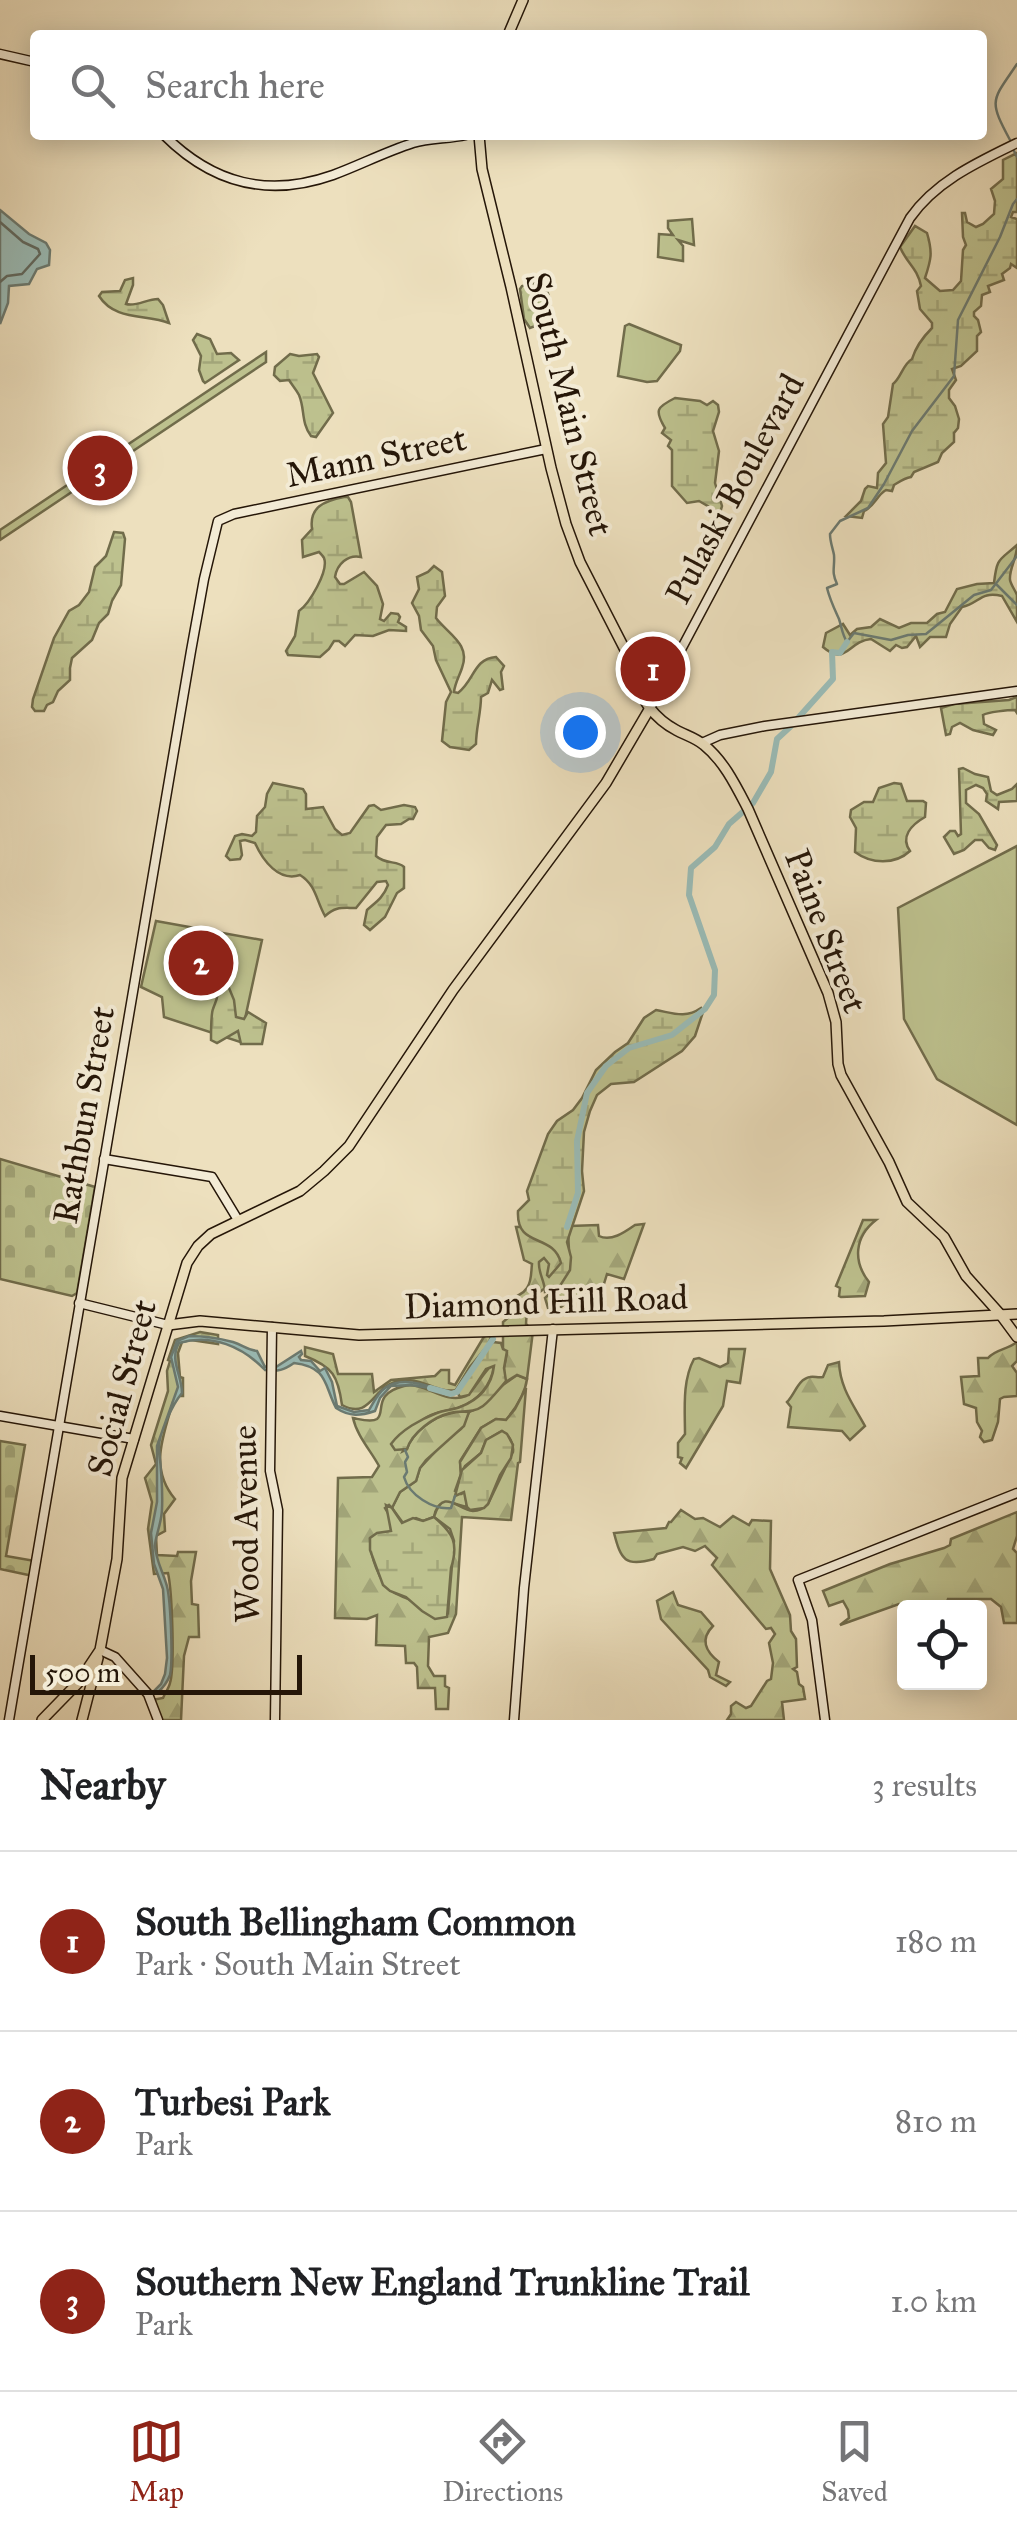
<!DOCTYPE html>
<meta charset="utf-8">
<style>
body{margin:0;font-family:"IM FELL Great Primer",serif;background:#f2f2f2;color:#202124}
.controls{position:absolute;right:30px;bottom:30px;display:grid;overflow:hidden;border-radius:10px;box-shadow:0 5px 25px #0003}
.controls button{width:90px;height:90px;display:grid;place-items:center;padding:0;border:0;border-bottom:2px solid #e0e0e0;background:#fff;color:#202124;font:50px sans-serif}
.scale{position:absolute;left:30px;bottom:25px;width:272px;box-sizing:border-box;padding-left:10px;border:5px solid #251608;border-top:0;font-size:28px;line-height:35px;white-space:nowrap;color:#251608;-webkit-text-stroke:8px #f3ebd5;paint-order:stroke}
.you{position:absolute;left:580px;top:732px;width:35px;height:35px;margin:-25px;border:8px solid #fff;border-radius:50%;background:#1a73e8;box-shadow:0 0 0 15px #1a73e833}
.badge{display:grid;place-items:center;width:65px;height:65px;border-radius:50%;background:#8f2418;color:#fff;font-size:32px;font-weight:700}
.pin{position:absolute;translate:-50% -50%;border:5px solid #fff;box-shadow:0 2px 10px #0006}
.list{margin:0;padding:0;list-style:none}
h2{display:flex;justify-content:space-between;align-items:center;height:130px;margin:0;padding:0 40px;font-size:42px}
h2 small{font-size:32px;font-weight:400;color:#757577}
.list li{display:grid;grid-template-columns:65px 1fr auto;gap:30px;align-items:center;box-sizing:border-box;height:180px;padding:0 40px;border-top:2px solid #e0e0e0}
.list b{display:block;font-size:38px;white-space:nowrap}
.list p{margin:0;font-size:32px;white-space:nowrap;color:#757577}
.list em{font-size:32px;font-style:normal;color:#757577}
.icon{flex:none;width:55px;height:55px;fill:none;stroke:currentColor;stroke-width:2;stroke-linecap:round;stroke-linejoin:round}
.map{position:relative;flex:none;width:1017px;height:1720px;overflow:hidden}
.search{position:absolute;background:#fff;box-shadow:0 5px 25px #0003;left:30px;right:30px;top:30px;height:110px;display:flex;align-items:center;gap:25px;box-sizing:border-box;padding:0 35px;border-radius:10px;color:#757577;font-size:38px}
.sheet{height:670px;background:#fff}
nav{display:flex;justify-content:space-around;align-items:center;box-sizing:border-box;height:140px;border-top:2px solid #e0e0e0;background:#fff;font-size:28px;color:#757577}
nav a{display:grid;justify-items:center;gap:5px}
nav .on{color:#8f2418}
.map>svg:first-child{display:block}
.green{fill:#bdc18e;stroke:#716c4b;stroke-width:2.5}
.forest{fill:url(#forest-firs);stroke:#716c4b;stroke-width:2.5}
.wetland{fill:url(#wetland-marsh);stroke:#716c4b;stroke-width:2.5}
.cemetery{fill:url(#cemetery-stones);stroke:#716c4b;stroke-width:2.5}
.water{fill:#9abcb7;stroke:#6b7a71;stroke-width:2.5}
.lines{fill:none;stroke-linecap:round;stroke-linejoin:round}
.shore{stroke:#606960;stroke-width:2.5}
.stream{stroke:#6b7a71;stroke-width:2.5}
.river{stroke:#9abcb7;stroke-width:6}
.secondary-casing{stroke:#251608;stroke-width:11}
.primary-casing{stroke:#251608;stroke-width:12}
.secondary{stroke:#f3ebd5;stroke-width:8}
.primary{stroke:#ede0be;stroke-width:9}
.labels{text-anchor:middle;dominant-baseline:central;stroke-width:8;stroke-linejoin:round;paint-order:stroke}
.street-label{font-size:35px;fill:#251608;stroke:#f3ebd5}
</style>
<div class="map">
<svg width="1017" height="1720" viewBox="0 0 1017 1720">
<defs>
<pattern id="forest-firs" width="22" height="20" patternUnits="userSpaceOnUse" patternTransform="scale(2.5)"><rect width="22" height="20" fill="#bdc18e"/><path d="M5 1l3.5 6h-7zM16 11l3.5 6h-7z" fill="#a2a579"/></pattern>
<pattern id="wetland-marsh" width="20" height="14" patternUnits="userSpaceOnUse" patternTransform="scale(2.5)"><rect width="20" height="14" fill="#bdc18e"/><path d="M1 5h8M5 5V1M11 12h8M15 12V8" fill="none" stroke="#a2a579"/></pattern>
<pattern id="cemetery-stones" width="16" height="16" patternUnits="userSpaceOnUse" patternTransform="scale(2.5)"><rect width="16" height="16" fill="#bdc18e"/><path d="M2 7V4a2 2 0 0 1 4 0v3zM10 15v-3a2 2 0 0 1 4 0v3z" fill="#a2a579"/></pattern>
</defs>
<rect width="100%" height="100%" fill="#ede0be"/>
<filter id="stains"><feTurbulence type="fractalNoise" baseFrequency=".002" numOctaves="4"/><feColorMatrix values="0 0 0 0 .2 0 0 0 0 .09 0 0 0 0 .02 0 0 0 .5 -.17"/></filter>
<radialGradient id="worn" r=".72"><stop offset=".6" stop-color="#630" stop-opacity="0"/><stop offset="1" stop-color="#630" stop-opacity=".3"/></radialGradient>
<g class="green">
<path d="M692 219 694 245 678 240 683 246V261L658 257 659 234 673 235 668 228V221Z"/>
<path d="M629 324 681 345 680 351 657 381 647 382 618 376 625 326Z"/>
<path d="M266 352V362L0 540V530Z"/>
<path d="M1017 846V1125L937 1079 904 1019 898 908Z"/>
<path d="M156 921 262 940 240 1042 164 1017 162 997 141 987Z"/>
<path d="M517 1375 527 1379C525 1395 516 1408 506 1420L496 1419 481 1428 460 1461 461 1474 455 1491 461 1494 465 1492 467 1507C453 1504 438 1494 434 1517L423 1521 416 1518 403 1523 392 1508 400 1492 416 1481 420 1468 448 1438 461 1429 469 1412 482 1406 503 1385Z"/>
</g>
<g class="forest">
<path d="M863 1220H876C854 1237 853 1262 869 1282L865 1296 841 1297 839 1296 840 1288 836 1286Z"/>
<path d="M644 1224 624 1279 607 1274 599 1300 595 1297 572 1298 561 1307 548 1308 545 1298C558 1287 570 1270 569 1252 569 1241 567 1237 570 1226L598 1225 599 1236C611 1242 625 1232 635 1225Z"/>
<path d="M559 1226C561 1237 565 1250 563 1260 558 1287 528 1299 508 1311 514 1290 519 1300 527 1288 532 1281 531 1271 532 1264L524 1260 516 1227Z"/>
<path d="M527 1307 526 1324 533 1331 527 1379 517 1375 504 1383V1368L507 1353 503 1349V1322L515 1312Z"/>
<path d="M200 1332 218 1335V1344L191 1340 182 1342 178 1353 180 1377 183 1378V1396H178L173 1402C163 1437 149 1468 175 1499L164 1514 165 1531 156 1536 157 1555 177 1556 178 1552H196L191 1581 192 1604 198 1605 199 1637H189L184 1656 181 1720H159L152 1700 163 1698C165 1693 169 1688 170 1683 175 1666 172 1591 168 1573L154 1574 148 1529 152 1502 145 1478 156 1464 151 1445 168 1391 167 1371 170 1361 168 1360 175 1340Z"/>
<path d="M492 1334 488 1345 470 1367 456 1390C436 1394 420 1374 395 1382 372 1389 370 1420 342 1405 338 1376 333 1367 305 1356V1347L333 1354 338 1374H372L374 1392 391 1380 435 1376 441 1370H449V1383L455 1385 485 1335Z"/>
<path d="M1017 1342V1361L1012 1366 1017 1373V1396L1004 1397 1000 1399 998 1422 992 1440 984 1442 980 1437 982 1431 977 1422 976 1408 964 1404 961 1377 979 1376 978 1358H988C996 1349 1007 1350 1017 1342Z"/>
<path d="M729 1349H745L740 1383 727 1381 723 1406 686 1468 680 1463 682 1458 678 1457V1443L685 1434C685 1410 682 1381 694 1359L699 1358 720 1367 728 1363Z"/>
<path d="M839 1362C840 1388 853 1404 865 1426L850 1440 842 1431 788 1427 791 1407 787 1402C795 1394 798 1379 810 1377 814 1376 818 1378 823 1377L828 1365Z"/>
<path d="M491 1366H494C491 1386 478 1401 458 1408 448 1411 437 1411 427 1417 416 1424 409 1440 403 1451L407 1449C412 1433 434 1416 452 1413 457 1411 463 1412 469 1412L464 1426 426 1460 420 1468 416 1481 400 1492 392 1508 389 1505 385 1508 391 1518V1532L370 1539C370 1554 379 1584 393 1592 404 1599 434 1608 448 1613L454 1541 450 1529 434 1517C443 1487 457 1509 473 1511 480 1511 483 1508 488 1504L513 1452C514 1443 509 1435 502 1431L486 1440 481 1453 465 1466 461 1474 460 1462 481 1428 496 1419 506 1420 515 1409 526 1388 520 1462 518 1463 511 1520 462 1517 456 1614 448 1633 429 1637 428 1666 434 1676H445V1686L449 1688 448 1709H436L435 1688H418L417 1667 414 1663H406L405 1646 376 1645 377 1615 367 1619 335 1618 338 1478 372 1477 379 1466C371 1451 357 1436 353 1418 359 1419 371 1423 377 1419 386 1412 372 1394 404 1386 425 1381 444 1405 466 1396 473 1392 483 1373 491 1366Z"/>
<path d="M681 1510 695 1519 703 1518 720 1527 733 1516 749 1525 752 1520 771 1521 770 1569 790 1615 791 1631 796 1639 797 1667 793 1669 797 1672 799 1684 803 1687 805 1699 782 1702 784 1720H727L731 1714V1706L736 1702 746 1708 751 1706 767 1681 771 1679 773 1663 769 1643 775 1634 771 1628 766 1629 712 1565 717 1558 705 1546 695 1551 683 1547 657 1554 654 1559C625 1567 621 1560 614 1533L666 1528 669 1522H671Z"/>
<path d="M1017 1512V1536L1013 1549 1017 1553V1623H1004L1001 1607 991 1599H948L945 1608 916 1607 899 1604 840 1625 849 1618 848 1610 843 1601 829 1606 823 1591 890 1564 944 1548 950 1545 951 1539Z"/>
<path d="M673 1592 678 1605 701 1612 713 1626C700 1639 705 1651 719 1662L716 1675 730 1682 726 1686 710 1677 708 1670 661 1619 657 1601Z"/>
</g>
<g class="wetland">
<path d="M1017 153V212H1013L1011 217 1017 219V268L1011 264 1010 268 1002 274 1004 280 988 286 990 292 982 295 981 306 974 312V316L978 320 981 332 977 336V351L961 366 952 369 956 380 949 390V398L955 406 959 419 958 428 954 433V442L942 453 938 462 914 472 911 477C904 478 899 482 894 485L892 491 886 490C877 495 874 507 864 511L862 518 846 516 861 501 865 489 868 486 877 488 878 473 886 463 883 424 888 417 893 384C901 378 903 364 912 359 916 346 923 337 932 328V323L920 309 917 291 921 286C917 267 907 264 900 247L915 226 927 233C933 253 931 260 925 278L940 291 953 290 961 281 963 250 966 245 963 237 962 213H965L967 222 976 227 983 224 994 214 995 201 991 189 1003 179V160Z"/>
<path d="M133 278V285L126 304C136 307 147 299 158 299L163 305 169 323C145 314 115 321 99 296L102 292 120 291 125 280Z"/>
<path d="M539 282C550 290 550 301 552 315L546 322 530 328 524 319 520 289 522 286Z"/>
<path d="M197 334 210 339 217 354 231 353 239 360 205 383 203 381 199 370 201 356 193 340Z"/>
<path d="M290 354 299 356 317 354 319 357 313 373 333 413 316 437 311 436C301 423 305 409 299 395 296 389 292 385 289 380L280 381 274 375 275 367Z"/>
<path d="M675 398 700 401 707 405 713 401 718 405 719 412 713 431 719 451 715 483 722 506 720 513 699 501 687 503 672 486V450L668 446 671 440 662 433 665 428C654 410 657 407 675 398Z"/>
<path d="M344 497H348L351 502 361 557C348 554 337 564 335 577L340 584H344L364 572 377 586 383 604 380 619 384 621 391 613 398 614 400 617 398 622 406 627V631L389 630 373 636 355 635 345 646 339 641H334L329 649 320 657 288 655 286 651 295 636 299 611C309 604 329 571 324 558 323 556 321 554 319 552L303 557 302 540 312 529C309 507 324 501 344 497Z"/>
<path d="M114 532 123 533 125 539 121 585 112 601 108 614 99 623 92 640 72 658 70 668V680L58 691 53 702 47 705 44 711H35L32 707 33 699 54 638 69 611 79 605 89 592 95 567 106 556Z"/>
<path d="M1017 545C1017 559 1009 568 1010 580 1011 585 1015 590 1017 595 1017 602 1017 615 1017 622L1002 596C980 591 980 603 962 607L950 624 946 637H930L920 647 916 636 907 647 902 648 896 645 890 651 871 639C848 641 846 667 823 647L826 633 843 624 850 635 857 629 871 627 880 619 899 628 911 623H927L937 614 945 612 957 589 977 584 994 583C997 557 999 561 1017 545Z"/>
<path d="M434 566 442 572 445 596 437 607 436 618C448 634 471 644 462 668 459 677 455 683 454 692L458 693C475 680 473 659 496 657L504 666 501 672 503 689 500 690 492 680 488 693 481 697C481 713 476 728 476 744L469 750 450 747 442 741 446 702 451 692 436 660 433 646 421 630 419 616 412 603 419 589 417 577 428 572Z"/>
<path d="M1017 697V713L1015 710C1008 710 988 712 983 715L984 724 996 730 993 735 973 730 960 723 952 727 950 734 946 735 941 708 954 704 1009 700Z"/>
<path d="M963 768 975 774 988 777 991 791 997 795 1012 789 1017 784V801L999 802 998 809 986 801 987 794 983 788 976 785 966 790V803L979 814 997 845 995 850 989 848 982 840H975L964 850 954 854 944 837 950 831H955L958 836 961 834 959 769Z"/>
<path d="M273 783 303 789 306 794V809L323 807 335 829 342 835 350 833 369 806 374 805 381 810 404 805 415 807 417 811 413 819H409L401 824 386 825 377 837 376 856C386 865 397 860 404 867V888L397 893 385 917 370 930 364 925 367 910C376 902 383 898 388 885L386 881 377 882 356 908C342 908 336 906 325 916 316 900 316 885 300 875 279 882 263 861 255 843L245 840 240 841 242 855 240 859 230 860 226 856 235 836 242 834 252 836 256 832 257 816 265 807 267 794Z"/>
<path d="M894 783 901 784 907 801H923L926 803 925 817C911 825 900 837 910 851 895 865 871 864 855 852L856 828 850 817 851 810 864 802H873L879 788Z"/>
<path d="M212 974H218L220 984 229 988 234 1000 236 1017 244 1019 248 1012 266 1023 262 1044H241L238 1031 217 1043 211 1040C211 1035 211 1014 213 1009 216 1000 219 998 216 987L206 985 201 981Z"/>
<path d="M701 1008 703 1012 695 1036 682 1051 634 1082 611 1084 597 1095 590 1111 584 1132 582 1171 584 1191 567 1242 571 1257 570 1270 558 1289 545 1292C545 1281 538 1273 539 1262L544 1258 549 1264 547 1275 549 1277 561 1263C553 1232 516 1249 518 1211L529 1200 527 1191 548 1134 557 1121 573 1110 582 1098 596 1070 615 1052 628 1043 644 1018 656 1010C673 1013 685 1019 701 1008Z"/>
<path d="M493 1342 501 1343 503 1349 507 1351 504 1368 506 1381C499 1389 491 1400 483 1406 472 1414 462 1410 450 1413 433 1417 412 1433 407 1449L395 1450 391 1444C401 1430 421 1419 437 1413 444 1410 453 1410 460 1407 479 1400 492 1386 494 1366L486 1369 469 1395 460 1397 456 1390 470 1367Z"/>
<path d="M502 1431 507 1434 513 1445 511 1458 500 1475 488 1504 484 1508 470 1510 467 1507 464 1492 455 1496 462 1470 481 1453 486 1440Z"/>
<path d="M386 1505 392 1508 402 1523 413 1518 423 1521 434 1517C453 1533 459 1543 451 1568L447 1617 435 1619 422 1611 406 1597 390 1591 383 1585 370 1550V1538L377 1533 391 1531Z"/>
</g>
<g class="cemetery">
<path d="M0 1159 95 1187 77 1293 72 1296 0 1279Z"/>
<path d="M0 1441 25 1445 6 1556 35 1561 33 1576 0 1569Z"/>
</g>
<g class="water">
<path d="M0 210 29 234 46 243 50 250 49 265 37 269 29 284 9 286 8 303 0 324Z"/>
<path d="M189 1336C204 1336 218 1338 233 1342 243 1345 247 1350 257 1351L265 1367 275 1365 276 1367 301 1351 302 1354 299 1357 301 1360 311 1361 320 1371 325 1368 332 1382 337 1406 354 1412 369 1410C373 1403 378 1393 385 1388 400 1377 421 1383 436 1389L411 1385 391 1386 380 1398 375 1411C360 1416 350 1417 336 1408 324 1385 328 1367 294 1363 284 1370 278 1372 265 1370 243 1347 212 1333 179 1343 169 1360 182 1375 182 1393 173 1404 158 1434 159 1449 161 1468 163 1489 162 1509 162 1522 155 1537 155 1546 156 1560 162 1570 166 1583 171 1596 173 1661 170 1675 167 1683 163 1688 157 1693L154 1691 161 1684 165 1674 167 1658 163 1589 154 1564 151 1533 157 1502V1446L178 1387 171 1357 177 1341Z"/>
</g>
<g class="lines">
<path class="shore" d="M0 222 23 242 38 249 40 254 22 274 7 276 0 282"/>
<g class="stream">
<path d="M1010 140C988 99 992 101 1017 64"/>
<path d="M1014 151 1017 157"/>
<path d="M1017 199 1013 204 1000 237 958 320 954 376 912 431 884 484 868 508 840 521 830 534C830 542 833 549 834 555 835 568 831 571 837 584L827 588C830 600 834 608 839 619 842 628 842 634 847 642L854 633 891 640 908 635 926 634 974 595 991 590 1017 556"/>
<path d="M997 585 1017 605"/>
<path d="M405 1450 408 1457 405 1462 407 1472 404 1477C409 1495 433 1510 451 1508L455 1496"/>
</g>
<g class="river">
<path d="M567 1227 578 1193 577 1141 587 1093 606 1066 629 1048 672 1035 705 1009 714 995 715 970 689 895 691 868 715 847 729 824 753 803 771 772 777 739 790 727 833 679 832 652 840 653 847 642"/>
<path d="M430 1388 451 1394 457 1392 493 1339"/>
</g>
<g class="secondary-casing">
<g id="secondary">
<path d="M0 54 35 62"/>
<path d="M164 135C213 184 268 198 333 175 360 165 385 152 413 143 430 138 448 139 466 135"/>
<path d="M650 708 910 218C936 181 978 162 1017 143"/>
<path d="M702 743 720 735 765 726 1017 691"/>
<path d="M104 1159 212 1177 238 1220"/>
<path d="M79 1303 168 1325"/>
<path d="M272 1327 270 1471 278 1510 275 1720"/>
<path d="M0 1416 134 1439"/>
<path d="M100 1650 115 1657 148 1694 158 1720"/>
<path d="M9 1720 191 651 204 579 218 521 234 514 546 449"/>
<path d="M514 1720 524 1588 553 1329"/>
<path d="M825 1720 812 1620 798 1580 1017 1493"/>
</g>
</g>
<g class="primary-casing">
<g id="primary">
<path d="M508 35 523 0"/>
<path d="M479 135 482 169 511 287 551 468 566 524 580 562 639 677"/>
<path d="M637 676C637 698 657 720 676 730 685 735 696 738 704 745 724 761 736 786 748 809L828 993 836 1022 838 1064 841 1075 889 1162 907 1202 944 1237 966 1276 1000 1314 1017 1337"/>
<path d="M644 686 653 689 663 686"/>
<path d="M168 1325 200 1321 359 1335 884 1321 1017 1314"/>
<path d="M42 1720 78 1683 100 1650 117 1559 122 1478 187 1263 198 1246 211 1234 300 1191 324 1171 349 1146 453 990 606 783 650 708"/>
<path d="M82 1720 98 1658"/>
</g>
</g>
<use href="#secondary" class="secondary"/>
<use href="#primary" class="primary"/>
</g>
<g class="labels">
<g class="street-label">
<text transform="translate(569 404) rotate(76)">South Main Street</text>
<text transform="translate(376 457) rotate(-12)">Mann Street</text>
<text transform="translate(735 489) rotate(-62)">Pulaski Boulevard</text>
<text transform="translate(826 931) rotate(69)">Paine Street</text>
<text transform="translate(84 1115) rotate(-80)">Rathbun Street</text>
<text transform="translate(546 1302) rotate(-2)">Diamond Hill Road</text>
<text transform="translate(122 1388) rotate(-75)">Social Street</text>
<text transform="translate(246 1524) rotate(-91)">Wood Avenue</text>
</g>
</g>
<rect width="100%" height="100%" filter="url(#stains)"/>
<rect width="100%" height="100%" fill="url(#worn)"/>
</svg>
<div class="controls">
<button><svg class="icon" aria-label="locate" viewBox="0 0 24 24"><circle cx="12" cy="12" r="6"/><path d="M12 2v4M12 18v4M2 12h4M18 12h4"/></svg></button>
</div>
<div class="scale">500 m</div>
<div class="you"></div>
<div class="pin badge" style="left:653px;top:669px">1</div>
<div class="pin badge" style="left:201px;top:963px">2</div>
<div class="pin badge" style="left:100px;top:468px">3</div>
<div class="search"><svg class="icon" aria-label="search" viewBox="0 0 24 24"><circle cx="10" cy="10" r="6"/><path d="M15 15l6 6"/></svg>Search here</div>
</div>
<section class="sheet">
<h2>Nearby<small>3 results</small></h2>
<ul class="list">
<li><span class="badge">1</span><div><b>South Bellingham Common</b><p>Park · South Main Street</p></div><em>180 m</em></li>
<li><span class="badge">2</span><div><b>Turbesi Park</b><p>Park</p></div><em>810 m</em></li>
<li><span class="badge">3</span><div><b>Southern New England Trunkline Trail</b><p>Park</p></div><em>1.0 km</em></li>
</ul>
</section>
<nav>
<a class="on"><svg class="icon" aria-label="map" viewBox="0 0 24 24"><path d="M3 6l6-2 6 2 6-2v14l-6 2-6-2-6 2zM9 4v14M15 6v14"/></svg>Map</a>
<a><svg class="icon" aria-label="directions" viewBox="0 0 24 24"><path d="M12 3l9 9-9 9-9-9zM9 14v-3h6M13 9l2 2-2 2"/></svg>Directions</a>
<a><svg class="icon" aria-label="saved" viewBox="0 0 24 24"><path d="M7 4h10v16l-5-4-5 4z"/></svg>Saved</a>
</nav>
